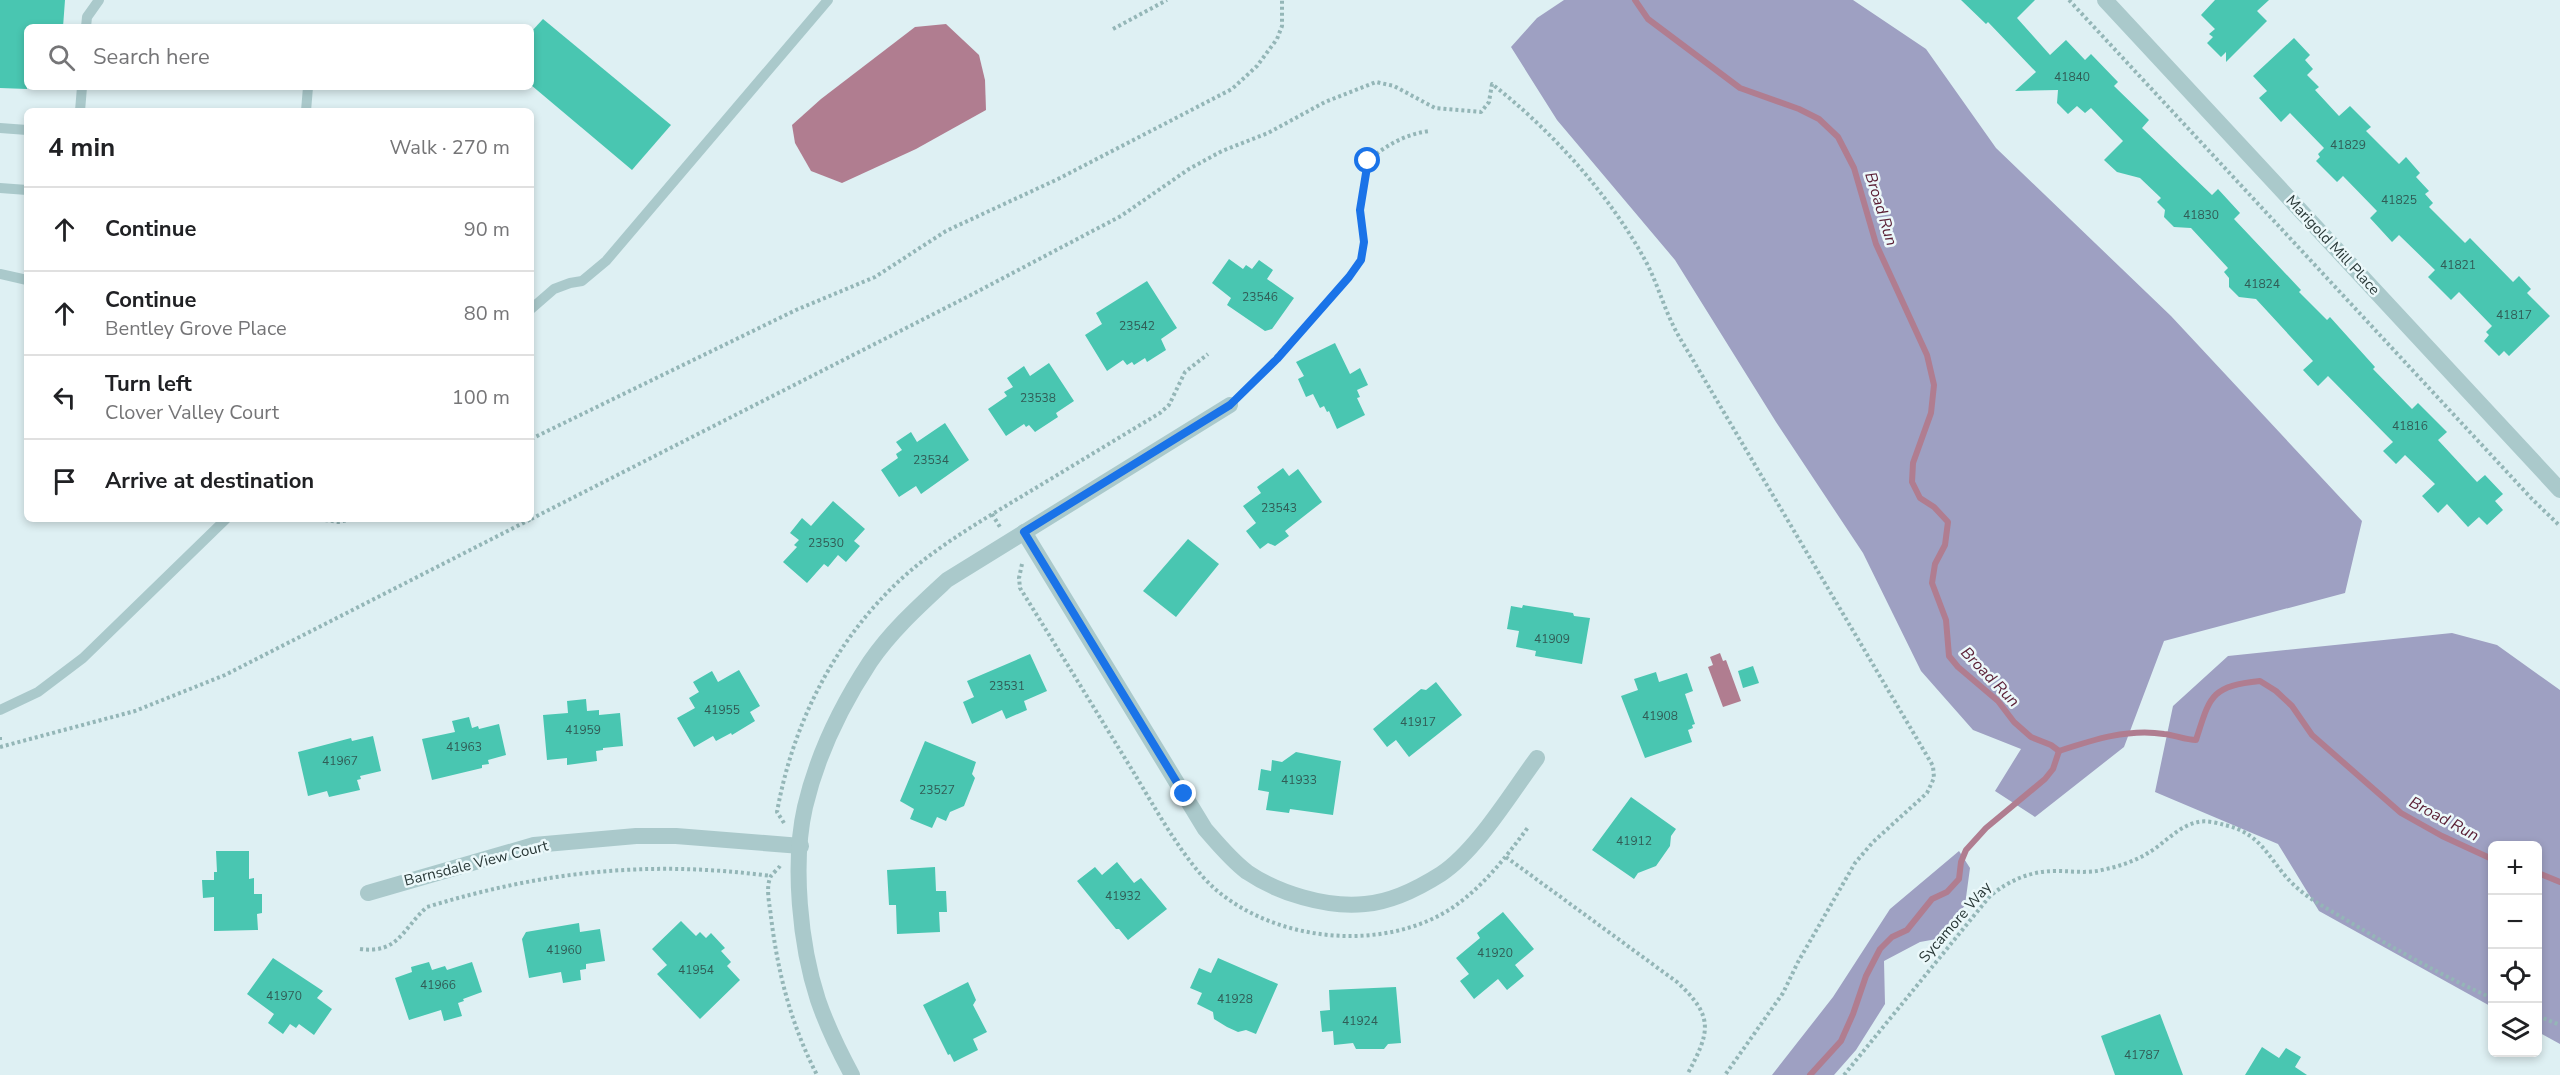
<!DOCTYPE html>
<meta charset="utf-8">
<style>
body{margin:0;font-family:"Nunito Sans",sans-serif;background:#f6f6f6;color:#202124}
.controls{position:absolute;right:18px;bottom:18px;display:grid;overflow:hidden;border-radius:9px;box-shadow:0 3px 9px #0003}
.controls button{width:54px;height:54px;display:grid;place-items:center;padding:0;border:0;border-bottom:2px solid #e0e0e0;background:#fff;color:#202124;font:30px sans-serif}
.stop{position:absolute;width:18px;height:18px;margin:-14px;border:4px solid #1a73e8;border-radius:50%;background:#fff}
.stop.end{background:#1a73e8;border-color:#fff;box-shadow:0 2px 6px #0008}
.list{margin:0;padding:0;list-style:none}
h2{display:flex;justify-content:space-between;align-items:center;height:78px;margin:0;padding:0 24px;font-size:26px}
h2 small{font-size:20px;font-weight:400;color:#757577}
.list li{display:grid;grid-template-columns:39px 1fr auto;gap:18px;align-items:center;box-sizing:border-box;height:84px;padding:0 24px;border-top:2px solid #e0e0e0}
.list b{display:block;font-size:22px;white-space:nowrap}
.list p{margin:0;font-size:20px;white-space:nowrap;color:#757577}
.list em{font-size:20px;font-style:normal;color:#757577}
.icon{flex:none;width:33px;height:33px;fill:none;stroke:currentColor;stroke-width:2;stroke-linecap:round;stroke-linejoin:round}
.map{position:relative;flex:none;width:2560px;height:1075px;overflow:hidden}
.search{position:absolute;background:#fff;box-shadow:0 3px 9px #0003;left:24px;top:24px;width:510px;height:66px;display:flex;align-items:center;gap:15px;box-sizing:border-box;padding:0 21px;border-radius:9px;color:#757577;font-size:22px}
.panel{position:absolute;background:#fff;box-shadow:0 3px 9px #0003;left:24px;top:108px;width:510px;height:414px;border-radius:9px}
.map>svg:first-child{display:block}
.green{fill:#9ea0c2}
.water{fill:#b07d90}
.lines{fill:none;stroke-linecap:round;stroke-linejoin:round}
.stream{stroke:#b07d90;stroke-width:6}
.building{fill:#49c6b1}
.path{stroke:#94b6b7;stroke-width:4;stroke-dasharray:3 3;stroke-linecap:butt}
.service{stroke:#aac9cb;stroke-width:10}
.minor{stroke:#aac9cb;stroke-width:16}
.route{stroke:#1a73e8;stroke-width:8}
.labels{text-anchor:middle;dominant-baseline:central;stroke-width:5;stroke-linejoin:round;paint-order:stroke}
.number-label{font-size:12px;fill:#315c56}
.street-label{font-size:15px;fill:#293837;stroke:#ebf8fa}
.water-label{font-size:16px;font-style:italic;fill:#5a1e33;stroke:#ebf8fa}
</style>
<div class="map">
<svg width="2560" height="1075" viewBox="0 0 2560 1075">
<rect width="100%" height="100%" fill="#def0f3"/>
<g class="green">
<path d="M1564 0H1853L1926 49 1996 148 2171 316 2362 521 2345 593 2164 641 2124 747 2035 817 1995 791 2021 749 1973 730 1921 671 1863 553 1776 422 1675 260 1557 120 1511 47 1537 18Z"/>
<path d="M2452 633 2497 645 2560 690V1044L2538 1032V846H2492V1007L2319 911 2278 844 2155 792 2173 706 2228 656Z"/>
<path d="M1959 851 1970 868 1965 905 1942 938 1920 942 1884 961 1885 1004 1856 1050 1834 1075H1772L1833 997 1890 909Z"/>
</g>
<g class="water">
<path d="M946 24 979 55 985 80 986 110 916 149 842 183 811 171 795 143 792 125 821 99 915 27Z"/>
<path d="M1720 653 1723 661 1726 660 1741 701 1723 707 1708 667 1713 665 1710 657Z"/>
</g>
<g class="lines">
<g class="stream">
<path d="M1635 0 1648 19 1740 88 1799 109 1819 119 1838 137 1854 168 1876 244 1927 355 1934 385 1931 413 1913 463 1912 482 1920 498 1934 507 1948 522 1945 545 1935 564 1932 583 1946 620 1949 656 1958 667 1998 701 2014 722 2031 737 2051 745 2059 751"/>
<path d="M2059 751C2092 740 2129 728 2164 734 2175 735 2185 740 2196 740 2210 697 2210 686 2260 681L2276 691 2292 706 2312 735 2401 813 2442 836 2492 859"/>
<path d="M2538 873 2560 882"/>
<path d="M1810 1075 1841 1041 1853 1014 1866 976 1880 949 1892 937 1907 930 1932 899 1947 892 1959 879 1961 862 1966 850 1986 828 2045 779 2053 769 2059 751"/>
</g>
</g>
<g class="building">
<path d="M0 0H65L63 27H27V89L0 88Z"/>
<path d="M1961 0H2035L2017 18 2050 55 2066 40 2085 60 2091 54 2118 82 2114 86 2149 120 2142 128 2212 195 2218 189 2240 213 2234 219 2301 290 2299 292 2327 320 2330 317 2375 367 2373 369 2412 409 2418 403 2447 432 2438 440 2477 482 2485 475 2503 494 2495 501 2503 510 2487 525 2479 517 2468 527 2447 504 2438 513 2422 496 2435 484 2405 455 2396 464 2383 451 2393 442 2328 376 2318 386 2303 370 2313 361 2256 299 2239 297 2229 287V278L2224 272 2228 268 2191 228 2174 227 2164 217 2165 210 2157 202 2161 198 2140 178 2117 172 2104 160 2123 141 2091 108 2085 113 2077 106 2068 114 2057 103 2058 90 2015 91 2036 72 1988 22 1986 24Z"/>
<path d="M2215 0H2269L2257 11 2267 21 2226 62V52L2221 57 2207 43 2213 37 2209 34 2215 29 2201 15Z"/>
<path d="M543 19 671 125 632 170 531 85V32Z"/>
<path d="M2294 38 2310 55 2305 60 2313 69 2307 75 2319 87 2315 90 2339 116 2350 106 2371 127 2366 131 2399 164 2406 157 2420 173 2416 177 2429 191 2425 194 2433 203 2429 207 2465 243 2470 238 2513 282 2519 276 2531 289 2527 293 2550 316 2509 356 2504 351 2499 356 2484 341 2489 335 2486 332 2492 326 2459 292 2451 300 2428 277 2435 270 2399 235 2392 242 2370 218 2377 211 2343 176 2337 182 2316 161 2320 157 2318 154 2324 148 2290 113 2281 122 2259 98 2267 91 2253 76Z"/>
<path d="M1229 259 1243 269 1246 265 1252 269 1259 260 1273 270 1267 279 1294 298 1272 329 1265 331 1227 305 1231 298 1212 283Z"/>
<path d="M1147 281 1177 328 1161 339 1166 350 1147 362 1145 358 1134 365 1132 362 1127 365 1123 360 1107 371 1085 335 1102 324 1096 313Z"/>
<path d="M1335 343 1350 374 1360 368 1368 385 1357 390 1360 397 1357 398 1365 415 1337 429 1329 411 1327 412 1324 406 1320 408 1313 394 1306 397 1298 379 1304 376 1296 362Z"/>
<path d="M1049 363 1074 401 1056 413 1058 417 1035 432 1029 425 1026 427 1024 424 1006 436 988 409 1007 396 1004 392 1013 387 1007 378 1024 366 1030 376Z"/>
<path d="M945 423 969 460 921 494 916 486 899 497 881 470 898 458 896 454 902 450 896 442 911 432 917 442Z"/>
<path d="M1283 468 1289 476 1298 469 1322 502 1285 531 1289 536 1275 546 1268 543 1260 549 1246 531 1256 523 1243 506 1261 493 1257 487Z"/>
<path d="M833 501 865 529 854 541 860 546 846 562 838 555 828 567 824 564 807 583 783 562 797 547 794 545 799 540 790 533 802 518 811 526Z"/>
<path d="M1188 539 1219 564 1176 617 1143 591Z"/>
<path d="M1523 605 1573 613 1574 616 1590 618 1582 664 1535 656 1536 651 1516 647 1519 631 1507 629 1511 606 1522 608Z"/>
<path d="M1030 654 1047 691 1024 701 1027 710 1006 719 1002 710 972 724 963 702 974 697 967 681Z"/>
<path d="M1753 666 1759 683 1743 688 1738 671Z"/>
<path d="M739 670 760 706 750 712 755 721 732 735 731 733 716 741 713 736 694 747 677 718 695 708 689 698 699 692 693 682 712 671 718 682Z"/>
<path d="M1656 672 1659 682 1687 673 1693 691 1685 694 1695 724 1692 725 1693 728 1688 730 1692 742 1645 758 1621 696 1638 690 1634 679Z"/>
<path d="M1436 682 1462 715 1409 757 1396 740 1387 747 1373 729 1421 689 1426 690Z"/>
<path d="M586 699 587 711 599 710V715L620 713 623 746 603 748V750L596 751 597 761 567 765V758L547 760 543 715 568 713 567 701Z"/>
<path d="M469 717 472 728 478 726 479 729 499 724 506 755 488 760 489 764 482 765V768L432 780 422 739 455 732 452 721Z"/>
<path d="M373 736 381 771 360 776 361 779 357 780 360 790 329 797 327 791 308 796 298 752 351 738 352 741Z"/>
<path d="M925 741 976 762 972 774 975 778 964 806 950 812 946 821 937 817 932 828 910 819 914 809 900 801Z"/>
<path d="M1296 752 1341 761 1333 815 1290 809 1289 813 1266 810 1269 792 1258 790 1261 769 1271 771 1272 760 1282 762Z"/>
<path d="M1631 797 1676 829 1671 836 1670 846 1656 866 1638 873 1634 879 1592 850Z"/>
<path d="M216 851H249V879L254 878V894H262V913L257 914 258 930 214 931V897L203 898 202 880H214V872H217Z"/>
<path d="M1117 862 1134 883 1141 878 1167 909 1128 940 1119 929H1116L1077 881 1095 867 1102 875Z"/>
<path d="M935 867 936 891H946L947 912H939L940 932 897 934 896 905H889L887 870Z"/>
<path d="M1503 912 1534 949 1515 965 1524 976 1507 990 1498 979 1474 999 1460 981 1469 974 1456 958 1480 938 1477 933Z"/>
<path d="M681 921 696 936 700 932 706 938 711 933 725 948 721 951 731 962 727 966 740 980 700 1019 657 974 667 965 652 949Z"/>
<path d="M579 923 580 932 600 929 605 961 586 964V969L580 970 581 980 563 983 561 972 529 978 522 939 526 932Z"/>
<path d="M273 958 323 991 317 998 332 1009 314 1035 299 1024 296 1028 290 1024 283 1034 268 1023 274 1014 247 994Z"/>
<path d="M1218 958 1278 984 1256 1034 1246 1030 1238 1032 1227 1027 1214 1019 1213 1012 1197 1004 1202 993 1190 988 1199 968 1211 973Z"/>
<path d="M429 962 432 970 445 966 447 970 472 962 482 992 463 999 464 1001 458 1003 462 1016 444 1021 441 1010 409 1020 395 978 412 972 411 967Z"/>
<path d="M968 982 976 1000 973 1005 987 1032 973 1039 978 1050 954 1062 950 1054 948 1055 923 1005Z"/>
<path d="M1396 987 1401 1043 1388 1044 1384 1049H1356L1353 1043 1334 1045 1333 1031 1322 1032 1320 1011 1330 1010 1329 990Z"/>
<path d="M2160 1014 2183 1075H2115L2101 1036Z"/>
<path d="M2262 1047 2279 1058 2286 1048 2301 1057 2295 1067 2307 1075H2245Z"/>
</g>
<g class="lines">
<g class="path">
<path d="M2069 0 2532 499 2560 526"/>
<path d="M1113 29 1167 0"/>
<path d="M1243 393 1349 277C1373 242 1358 243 1361 209 1362 193 1367 177 1368 161 1386 145 1406 134 1429 131"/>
<path d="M531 439 796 310 875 277 946 231 1058 179 1232 89 1257 66 1277 39 1282 26V0"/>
<path d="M992 514 1000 527"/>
<path d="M319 519 338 522 354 519"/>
<path d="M531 519 967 297 1121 216 1189 169 1222 151 1268 133 1325 102 1376 82 1394 86 1435 108 1481 112 1489 102 1492 84C1551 130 1609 194 1645 260 1656 280 1662 302 1672 323 1677 334 1684 345 1690 355L1933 766 1934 778 1927 793 1873 842 1855 863 1798 962 1783 993 1725 1075"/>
<path d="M1022 564 1019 578 1020 588C1058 649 1096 711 1134 773 1155 808 1185 862 1214 888 1275 942 1383 953 1452 908 1484 886 1506 857 1529 826"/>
<path d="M0 737V742"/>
<path d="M0 747 135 711 225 675 531 519"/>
<path d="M784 823 777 812C793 723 834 642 900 580 937 546 981 521 1024 495 1069 468 1115 440 1160 413L1169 405 1185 372 1208 354"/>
<path d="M1506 857 1677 982C1715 1017 1710 1032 1687 1075"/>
<path d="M780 866C778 869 773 873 771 876 765 887 770 906 771 917 778 974 791 1024 817 1075"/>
<path d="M360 949C399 954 402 929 427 907 545 871 648 860 771 876"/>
<path d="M2538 1016 2560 1025"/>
<path d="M1844 1075 1990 896C2010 880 2030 871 2056 871 2074 871 2089 874 2106 869 2120 866 2135 861 2148 853 2164 844 2178 826 2198 822 2206 820 2217 823 2225 825 2264 834 2269 862 2295 886 2310 900 2330 910 2348 921 2395 949 2442 976 2492 998"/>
</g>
<g class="service">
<path d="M86 27 87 17 99 0"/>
<path d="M80 111 82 87"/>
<path d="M306 111 308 87"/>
<path d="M0 128 27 130"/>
<path d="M0 188 27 190"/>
<path d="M0 274 27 280"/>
<path d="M531 309 554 289 570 283 582 281 606 261 828 0"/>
<path d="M0 710 38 692 83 658 226 519"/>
</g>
<g class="minor">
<path d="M2105 0 2560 490"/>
<path d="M1024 532 1205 829C1218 844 1231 860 1247 872 1278 893 1326 908 1365 904 1391 902 1419 888 1441 874 1477 850 1511 793 1537 758"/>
<path d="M368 893 534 845 636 836H676L801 846"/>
<path d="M852 1075C839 1051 827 1026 818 1000 800 945 792 864 805 807 817 756 841 706 870 662 891 631 920 605 947 580L1230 405"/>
</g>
</g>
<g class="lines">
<path class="route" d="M1184 794 1024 532 1230 405 1277 359 1349 277 1361 260 1364 242 1360 210 1368 161"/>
</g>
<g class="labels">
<g class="number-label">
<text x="2072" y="77">41840</text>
<text x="2348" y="145">41829</text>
<text x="2399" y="200">41825</text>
<text x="2201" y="215">41830</text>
<text x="2458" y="265">41821</text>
<text x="2262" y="284">41824</text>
<text x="1260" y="297">23546</text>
<text x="2514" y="315">41817</text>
<text x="1137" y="326">23542</text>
<text x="1038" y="398">23538</text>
<text x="2410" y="426">41816</text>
<text x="931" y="460">23534</text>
<text x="1279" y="508">23543</text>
<text x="826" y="543">23530</text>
<text x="1552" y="639">41909</text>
<text x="1007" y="686">23531</text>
<text x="722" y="710">41955</text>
<text x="1660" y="716">41908</text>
<text x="1418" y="722">41917</text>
<text x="583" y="730">41959</text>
<text x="464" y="747">41963</text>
<text x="340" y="761">41967</text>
<text x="1299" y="780">41933</text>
<text x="937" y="790">23527</text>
<text x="1634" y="841">41912</text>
<text x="1123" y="896">41932</text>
<text x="564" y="950">41960</text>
<text x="1495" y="953">41920</text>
<text x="696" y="970">41954</text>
<text x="438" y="985">41966</text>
<text x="284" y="996">41970</text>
<text x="1235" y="999">41928</text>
<text x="1360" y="1021">41924</text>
<text x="2142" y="1055">41787</text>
</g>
<g class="street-label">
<text transform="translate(2333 245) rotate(47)">Marigold Mill Place</text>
<text transform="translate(476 863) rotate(-14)">Barnsdale View Court</text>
<text transform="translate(1955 922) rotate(-49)">Sycamore Way</text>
</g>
<g class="water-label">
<text transform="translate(1881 209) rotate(73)">Broad Run</text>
<text transform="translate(1990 677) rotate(46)">Broad Run</text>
<text transform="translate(2444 819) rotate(28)">Broad Run</text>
</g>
</g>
</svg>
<div class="controls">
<button>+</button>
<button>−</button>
<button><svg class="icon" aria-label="locate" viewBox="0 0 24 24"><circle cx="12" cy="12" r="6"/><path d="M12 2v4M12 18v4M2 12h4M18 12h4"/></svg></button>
<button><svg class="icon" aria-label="layers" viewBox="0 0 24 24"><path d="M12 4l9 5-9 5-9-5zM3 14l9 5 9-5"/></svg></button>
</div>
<div class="stop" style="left:1368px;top:161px"></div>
<div class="stop end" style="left:1184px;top:794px"></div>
<div class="search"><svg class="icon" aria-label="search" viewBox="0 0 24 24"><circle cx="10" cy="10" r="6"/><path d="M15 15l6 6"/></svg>Search here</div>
<section class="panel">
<h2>4 min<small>Walk · 270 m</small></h2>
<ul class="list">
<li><svg class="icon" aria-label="ahead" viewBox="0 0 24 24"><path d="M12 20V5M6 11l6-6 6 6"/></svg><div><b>Continue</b></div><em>90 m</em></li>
<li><svg class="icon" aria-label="ahead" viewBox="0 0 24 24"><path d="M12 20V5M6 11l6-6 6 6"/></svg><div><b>Continue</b><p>Bentley Grove Place</p></div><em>80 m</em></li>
<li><svg class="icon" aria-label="left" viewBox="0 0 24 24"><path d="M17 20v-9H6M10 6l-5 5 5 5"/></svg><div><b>Turn left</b><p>Clover Valley Court</p></div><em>100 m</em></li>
<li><svg class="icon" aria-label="arrive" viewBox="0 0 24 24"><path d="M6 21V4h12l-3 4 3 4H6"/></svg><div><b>Arrive at destination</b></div></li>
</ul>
</section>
</div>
